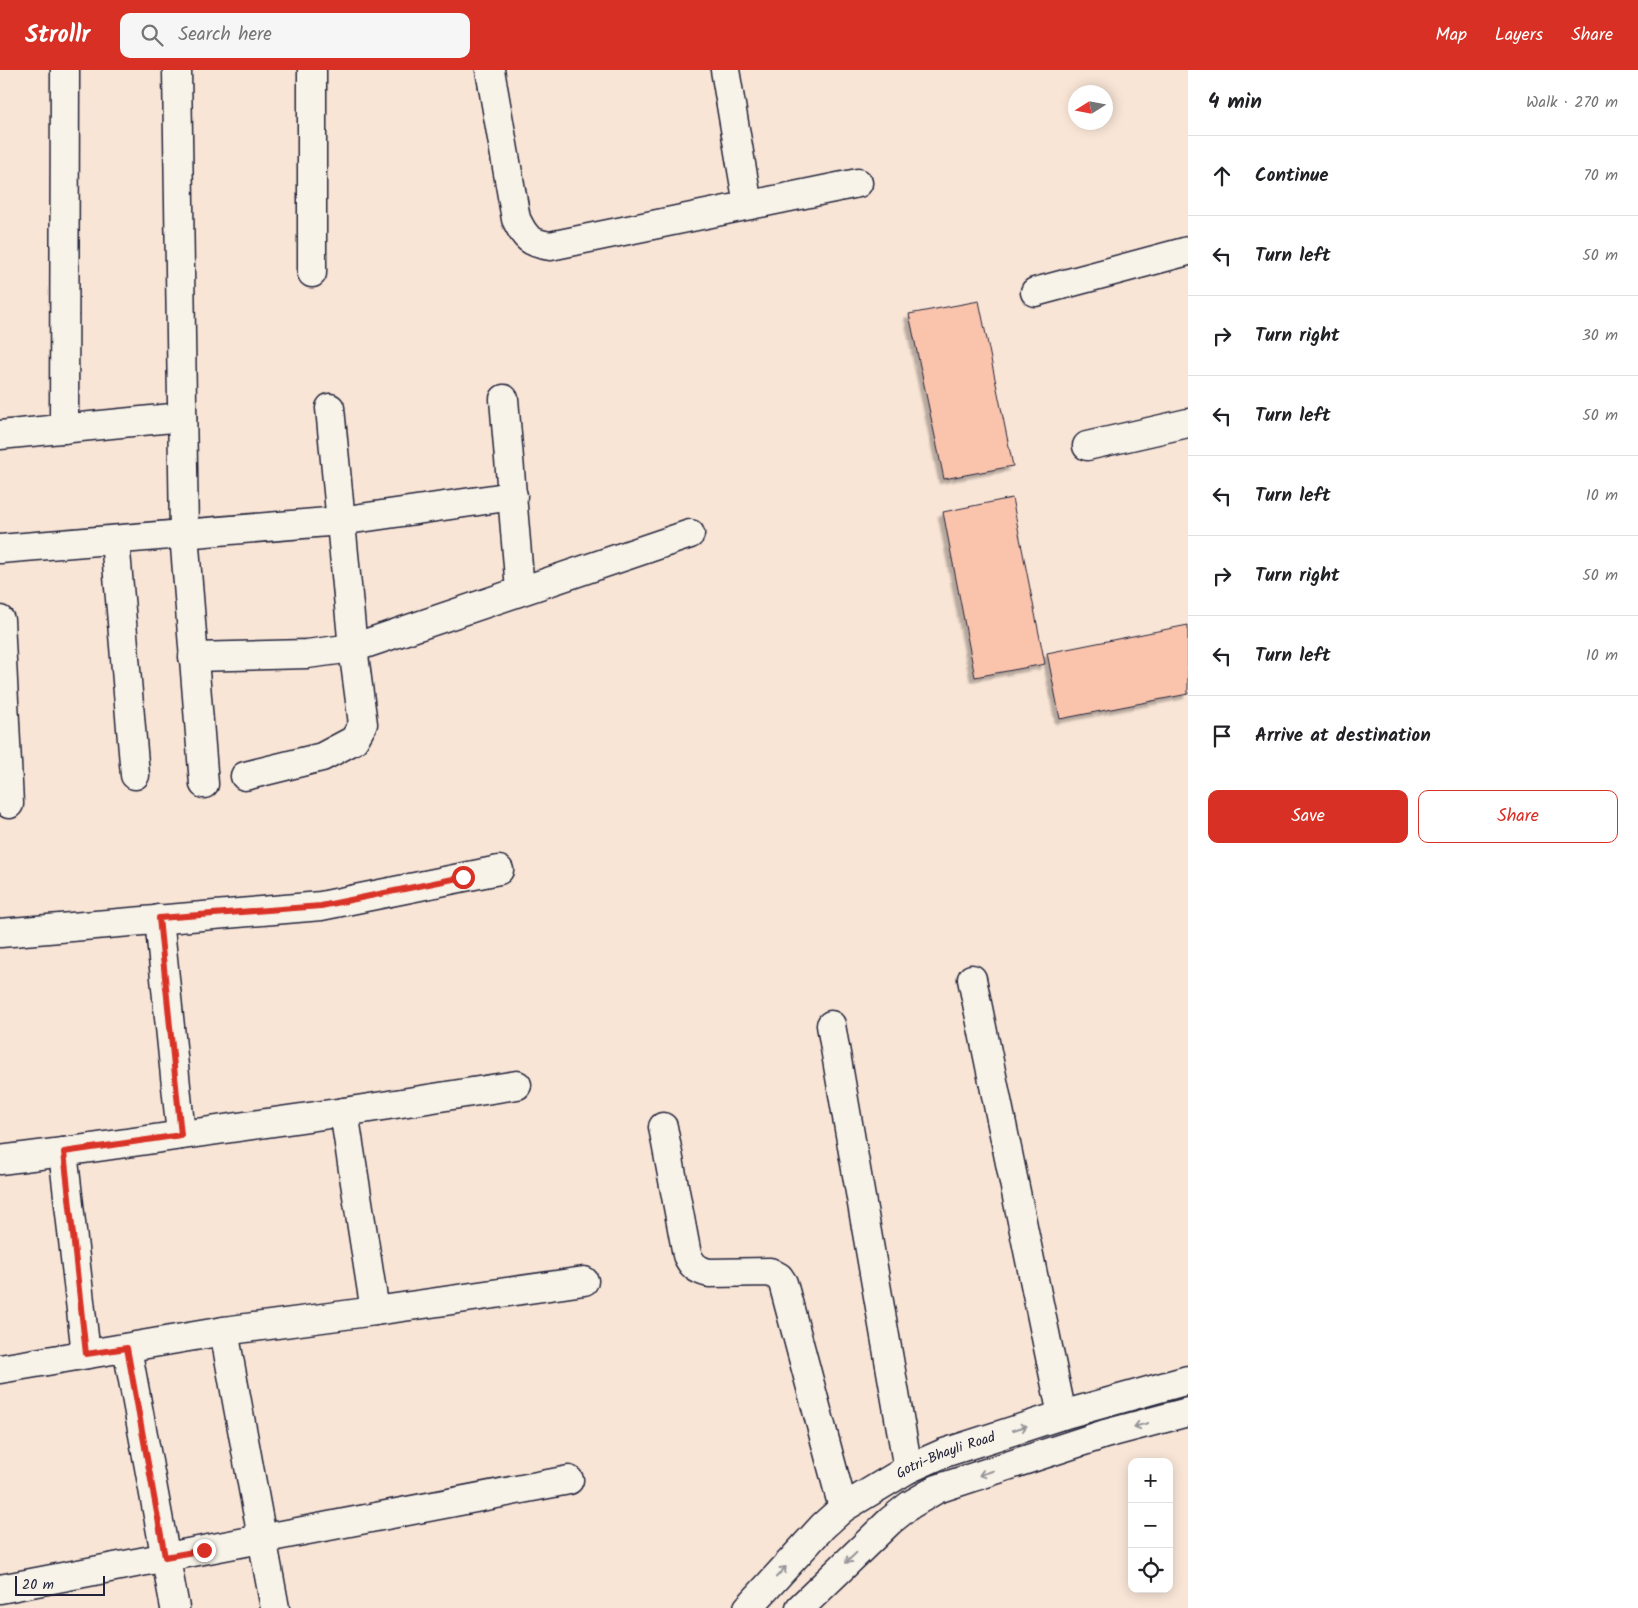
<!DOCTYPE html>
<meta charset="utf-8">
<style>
body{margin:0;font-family:Kalam,sans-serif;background:#f6f6f6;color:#202124}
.controls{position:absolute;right:15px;bottom:15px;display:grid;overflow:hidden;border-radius:10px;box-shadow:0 2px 12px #0003}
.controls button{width:45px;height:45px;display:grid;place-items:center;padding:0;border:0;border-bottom:1px solid #e0e0e0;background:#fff;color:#202124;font:25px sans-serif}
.compass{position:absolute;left:1068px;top:15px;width:45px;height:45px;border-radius:50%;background:#fff;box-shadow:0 2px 12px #0003;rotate:259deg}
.scale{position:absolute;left:15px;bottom:12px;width:90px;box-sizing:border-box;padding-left:5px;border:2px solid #22223b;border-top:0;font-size:14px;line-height:18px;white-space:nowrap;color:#22223b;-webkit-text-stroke:4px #f7f3e8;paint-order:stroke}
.stop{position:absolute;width:15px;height:15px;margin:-11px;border:4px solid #d93025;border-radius:50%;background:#fff}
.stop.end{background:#d93025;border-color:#fff;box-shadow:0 1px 5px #0008}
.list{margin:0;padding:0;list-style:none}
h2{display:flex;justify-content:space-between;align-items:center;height:65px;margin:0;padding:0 20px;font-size:21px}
h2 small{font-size:16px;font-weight:400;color:#757577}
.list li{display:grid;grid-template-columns:32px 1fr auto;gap:15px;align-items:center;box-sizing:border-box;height:80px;padding:0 20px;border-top:1px solid #e0e0e0}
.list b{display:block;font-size:19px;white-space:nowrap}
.list em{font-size:16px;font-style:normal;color:#757577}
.actions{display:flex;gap:10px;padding:15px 20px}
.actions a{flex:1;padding:11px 0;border:1px solid #d93025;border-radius:10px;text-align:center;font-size:18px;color:#d93025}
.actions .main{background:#d93025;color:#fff}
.icon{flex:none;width:28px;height:28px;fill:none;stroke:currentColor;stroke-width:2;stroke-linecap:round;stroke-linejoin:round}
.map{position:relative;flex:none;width:1188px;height:1538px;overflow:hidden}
header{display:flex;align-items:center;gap:30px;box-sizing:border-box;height:70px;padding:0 25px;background:#d93025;color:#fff}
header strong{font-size:24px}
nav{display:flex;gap:28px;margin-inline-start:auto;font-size:18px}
.search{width:350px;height:45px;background:#f6f6f6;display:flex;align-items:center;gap:12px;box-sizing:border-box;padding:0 18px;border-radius:10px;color:#757577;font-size:19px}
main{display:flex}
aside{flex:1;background:#fff}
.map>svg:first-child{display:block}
.building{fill:#fac4ac;stroke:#22223b;filter:url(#shadow)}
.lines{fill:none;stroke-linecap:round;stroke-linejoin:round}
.minor-casing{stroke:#22223b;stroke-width:31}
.minor{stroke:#f7f3e8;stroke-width:28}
.oneway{stroke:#97959a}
.route{stroke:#d93025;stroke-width:6}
.labels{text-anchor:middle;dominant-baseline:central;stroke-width:4.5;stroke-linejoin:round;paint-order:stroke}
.street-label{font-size:14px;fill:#22223b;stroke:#f7f3e8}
</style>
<header>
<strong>Strollr</strong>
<div class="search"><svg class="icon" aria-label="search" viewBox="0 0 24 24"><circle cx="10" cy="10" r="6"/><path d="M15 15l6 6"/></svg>Search here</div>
<nav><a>Map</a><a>Layers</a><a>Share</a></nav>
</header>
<main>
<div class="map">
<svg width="1188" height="1538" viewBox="0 0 1188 1538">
<defs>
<filter id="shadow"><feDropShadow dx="-4.5" dy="4.5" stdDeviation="1" flood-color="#0004"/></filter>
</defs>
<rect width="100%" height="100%" fill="#f8e5d6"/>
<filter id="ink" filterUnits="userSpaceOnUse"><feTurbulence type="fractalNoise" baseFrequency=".02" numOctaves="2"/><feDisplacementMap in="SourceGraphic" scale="10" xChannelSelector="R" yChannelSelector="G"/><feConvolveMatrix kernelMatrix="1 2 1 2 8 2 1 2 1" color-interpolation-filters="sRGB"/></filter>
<g filter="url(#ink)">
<g class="building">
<path d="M979 231 1013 396 944 409 909 244Z"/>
<path d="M1012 428 1045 594 975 607 943 442Z"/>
<path d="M1188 555V624L1060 649 1047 583Z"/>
</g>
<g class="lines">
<g class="minor-casing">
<g id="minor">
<path d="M177 0 184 464 204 714"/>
<path d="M312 0V203"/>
<path d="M490 0 516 149C525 168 530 173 550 176L858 113"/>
<path d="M725 0 748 135"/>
<path d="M1035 222 1188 181"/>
<path d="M504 329 520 520"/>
<path d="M64 359 65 0"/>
<path d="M0 365 182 347"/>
<path d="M1087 376 1188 353"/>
<path d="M115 470 135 705"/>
<path d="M0 479 340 451 513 426"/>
<path d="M0 550 9 734"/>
<path d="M193 587 307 584 353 578 690 464"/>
<path d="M245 706 322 687 354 670 363 654 353 578 330 338"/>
<path d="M159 849 181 1065"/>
<path d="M0 863 321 836 499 800"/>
<path d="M972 909 1062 1345"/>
<path d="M831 955 908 1399"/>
<path d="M663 1057 687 1185C692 1196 697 1200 709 1203L770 1202 779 1207 783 1213 843 1438"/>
<path d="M0 1090 63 1082"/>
<path d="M375 1241 584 1211"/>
<path d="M224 1261 275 1538"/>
<path d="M127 1278 175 1538"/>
<path d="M86 1284 63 1082 344 1042"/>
<path d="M0 1299 224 1261 375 1241 344 1042 517 1015"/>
<path d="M0 1519 569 1410"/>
<path id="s1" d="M748 1538 823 1456 843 1438 908 1399 944 1383 1062 1345 1188 1310"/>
<path d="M800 1538 890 1451 910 1435 937 1419 1105 1364 1188 1342"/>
</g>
</g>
<use href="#minor" class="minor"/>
</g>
<defs><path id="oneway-shaft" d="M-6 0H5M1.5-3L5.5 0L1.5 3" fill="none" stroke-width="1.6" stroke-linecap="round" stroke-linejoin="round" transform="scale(1.25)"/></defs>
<g class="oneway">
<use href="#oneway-shaft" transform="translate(1141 1355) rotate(165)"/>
<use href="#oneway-shaft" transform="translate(1020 1358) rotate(-18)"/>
<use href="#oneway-shaft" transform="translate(986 1403) rotate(162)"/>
<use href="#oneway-shaft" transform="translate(851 1488) rotate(136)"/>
<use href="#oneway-shaft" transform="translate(781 1502) rotate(-47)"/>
</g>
</g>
<g class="lines" filter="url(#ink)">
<path class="route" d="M204 1480 165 1487 127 1278 86 1284 64 1082 181 1065 159 848 321 836 463 807"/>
</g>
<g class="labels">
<g class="street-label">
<text stroke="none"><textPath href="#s1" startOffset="254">Gotri-Bhayli Road</textPath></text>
</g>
</g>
</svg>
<div class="controls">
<button>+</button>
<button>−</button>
<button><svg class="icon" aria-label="locate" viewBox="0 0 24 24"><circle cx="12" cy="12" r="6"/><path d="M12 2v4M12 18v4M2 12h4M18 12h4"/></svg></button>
</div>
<svg class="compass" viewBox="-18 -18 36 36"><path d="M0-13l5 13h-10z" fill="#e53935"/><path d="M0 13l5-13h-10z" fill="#757577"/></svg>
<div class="scale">20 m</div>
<div class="stop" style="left:463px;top:807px"></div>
<div class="stop end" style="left:204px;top:1480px"></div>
</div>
<aside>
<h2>4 min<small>Walk · 270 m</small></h2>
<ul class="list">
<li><svg class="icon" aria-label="ahead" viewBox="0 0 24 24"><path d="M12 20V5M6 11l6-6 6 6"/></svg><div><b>Continue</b></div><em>70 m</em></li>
<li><svg class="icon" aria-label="left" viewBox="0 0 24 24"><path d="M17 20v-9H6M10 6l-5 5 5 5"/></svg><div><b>Turn left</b></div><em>50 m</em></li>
<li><svg class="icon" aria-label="right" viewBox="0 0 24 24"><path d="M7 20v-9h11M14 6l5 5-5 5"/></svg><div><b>Turn right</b></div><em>30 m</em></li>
<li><svg class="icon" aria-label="left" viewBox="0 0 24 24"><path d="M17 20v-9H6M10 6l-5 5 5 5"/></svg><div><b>Turn left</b></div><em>50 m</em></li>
<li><svg class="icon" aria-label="left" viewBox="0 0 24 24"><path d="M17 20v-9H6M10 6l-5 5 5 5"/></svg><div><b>Turn left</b></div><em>10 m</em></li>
<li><svg class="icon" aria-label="right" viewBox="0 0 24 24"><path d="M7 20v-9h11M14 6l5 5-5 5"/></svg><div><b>Turn right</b></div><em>50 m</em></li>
<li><svg class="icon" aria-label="left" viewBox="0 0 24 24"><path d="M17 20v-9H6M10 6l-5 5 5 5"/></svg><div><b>Turn left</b></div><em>10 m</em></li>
<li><svg class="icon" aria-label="arrive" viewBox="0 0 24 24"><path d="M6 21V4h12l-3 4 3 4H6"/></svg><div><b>Arrive at destination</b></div></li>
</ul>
<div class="actions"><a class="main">Save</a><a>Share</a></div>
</aside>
</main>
